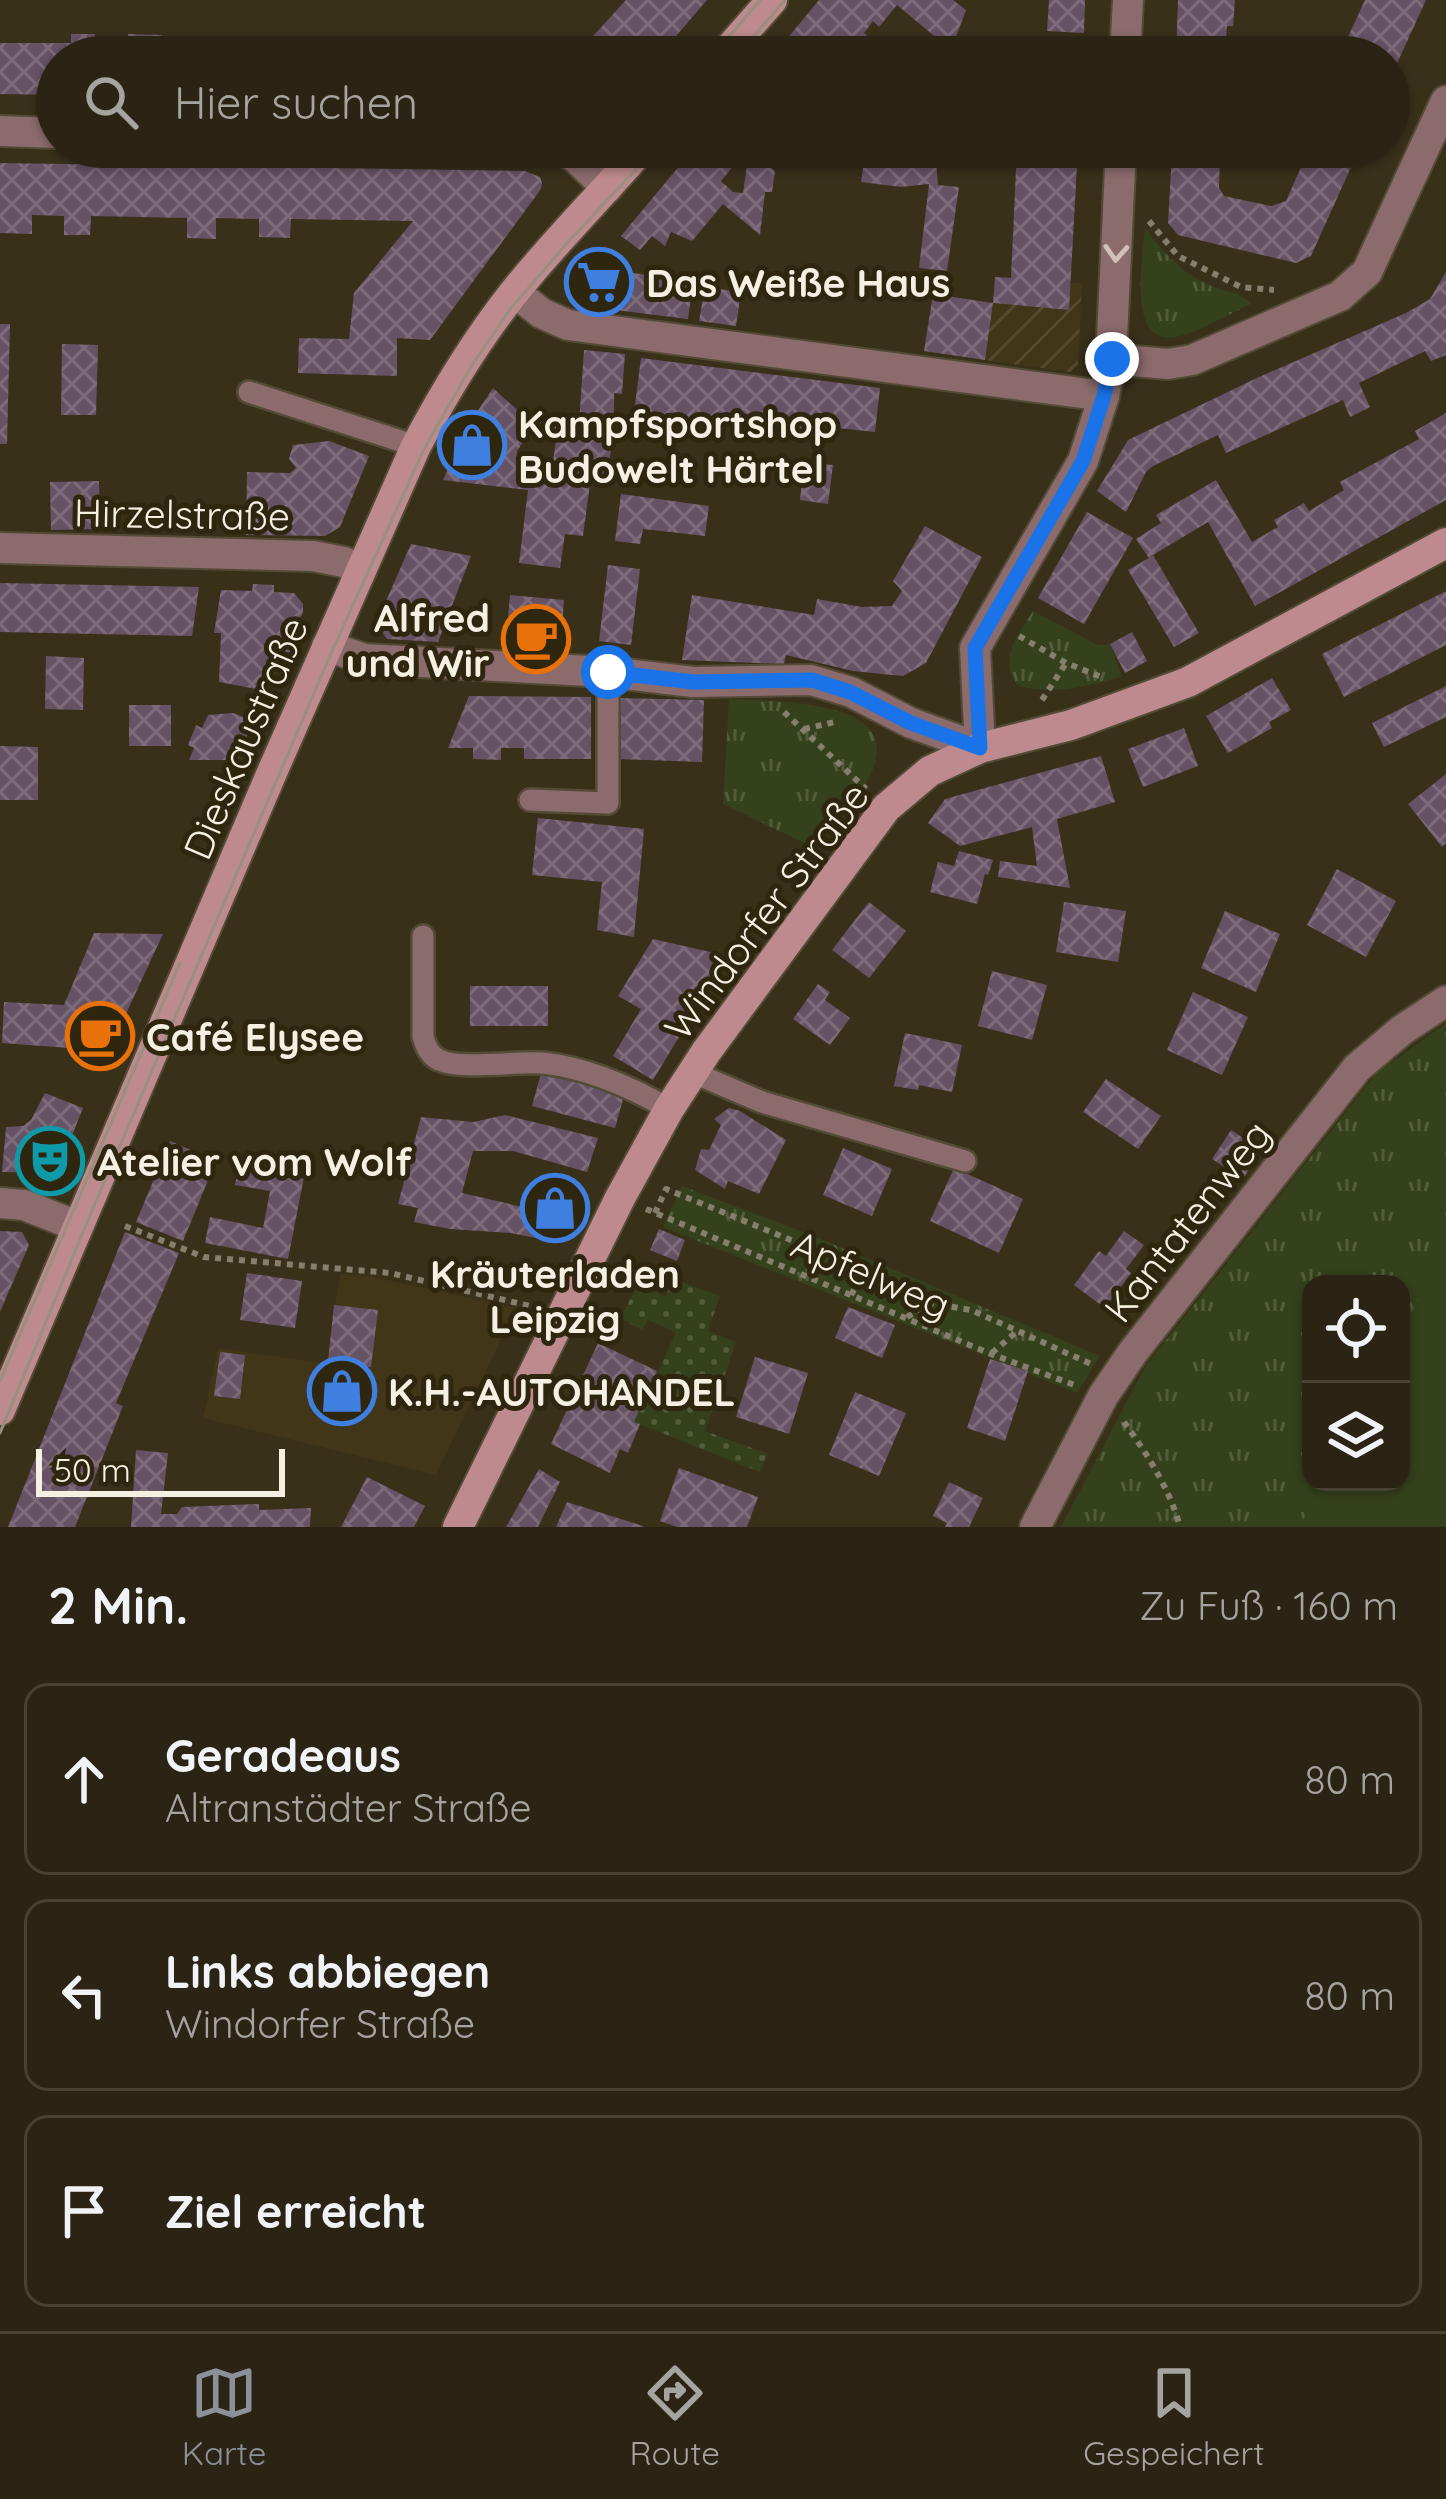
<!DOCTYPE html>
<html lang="de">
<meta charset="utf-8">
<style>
body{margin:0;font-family:Quicksand,sans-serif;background:#332c1d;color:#f1f3f6}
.controls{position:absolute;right:36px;bottom:36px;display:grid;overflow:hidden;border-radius:24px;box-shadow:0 3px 9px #0004}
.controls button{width:108px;height:108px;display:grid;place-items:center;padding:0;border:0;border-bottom:3px solid #474134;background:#2b2414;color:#f1f3f6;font:60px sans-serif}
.scale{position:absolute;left:36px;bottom:30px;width:249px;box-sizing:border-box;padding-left:12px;border:6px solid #f5f0e2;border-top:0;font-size:33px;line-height:42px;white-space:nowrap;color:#f5f0e2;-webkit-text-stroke:9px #2f2610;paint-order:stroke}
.stop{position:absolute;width:36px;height:36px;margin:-27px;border:9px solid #1a73e8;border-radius:50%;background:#fff}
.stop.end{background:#1a73e8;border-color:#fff;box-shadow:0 3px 12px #0008}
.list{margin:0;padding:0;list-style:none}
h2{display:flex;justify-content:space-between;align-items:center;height:156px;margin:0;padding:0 48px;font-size:51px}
h2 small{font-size:39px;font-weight:400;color:#a6a4a0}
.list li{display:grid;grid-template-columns:78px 1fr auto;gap:36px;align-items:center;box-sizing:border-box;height:192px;margin:0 24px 24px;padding:0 24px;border:3px solid #474134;border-radius:24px}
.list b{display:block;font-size:45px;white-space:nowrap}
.list p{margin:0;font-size:39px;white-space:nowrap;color:#a6a4a0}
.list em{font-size:39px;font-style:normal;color:#a6a4a0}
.icon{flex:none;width:66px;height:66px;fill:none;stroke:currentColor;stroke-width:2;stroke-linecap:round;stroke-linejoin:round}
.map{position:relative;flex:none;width:1446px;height:1527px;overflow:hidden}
.search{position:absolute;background:#2b2414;box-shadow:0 3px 9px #0004;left:36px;right:36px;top:36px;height:132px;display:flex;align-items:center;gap:30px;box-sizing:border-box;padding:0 42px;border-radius:66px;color:#a6a4a0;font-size:45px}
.sheet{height:804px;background:#2b2414}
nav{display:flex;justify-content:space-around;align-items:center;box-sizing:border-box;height:168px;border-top:3px solid #474134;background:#2b2414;font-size:33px;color:#a6a4a0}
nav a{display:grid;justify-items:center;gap:6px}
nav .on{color:#8c9099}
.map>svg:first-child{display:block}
.built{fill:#423619}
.industrial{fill:url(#industrial-furrows)}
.grass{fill:url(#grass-dots)}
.park{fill:url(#park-tufts);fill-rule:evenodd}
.pitch{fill:#35401c}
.building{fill:url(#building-cross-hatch);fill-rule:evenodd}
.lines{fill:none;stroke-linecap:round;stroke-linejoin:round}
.lane-casing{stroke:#534b36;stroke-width:26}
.street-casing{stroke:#534b36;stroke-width:34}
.secondary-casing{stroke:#534b36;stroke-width:34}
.path{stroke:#877f6d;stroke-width:6;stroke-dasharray:6 6;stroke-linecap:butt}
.lane{stroke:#8b6b6c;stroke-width:21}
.street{stroke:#8b6b6c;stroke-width:30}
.secondary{stroke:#be8a8d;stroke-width:30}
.tram{stroke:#97907e;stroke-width:3}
.oneway{stroke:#d0c1b9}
.route{stroke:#1a73e8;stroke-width:15}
.labels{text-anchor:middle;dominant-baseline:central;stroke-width:10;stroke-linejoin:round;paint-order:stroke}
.poi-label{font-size:39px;font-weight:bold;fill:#f5f0e2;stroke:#2f2610;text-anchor:start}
.street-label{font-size:39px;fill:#f5f0e2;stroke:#2f2610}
</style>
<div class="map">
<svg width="1446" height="1527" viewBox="0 0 1446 1527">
<defs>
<pattern id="industrial-furrows" width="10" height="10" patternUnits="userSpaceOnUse" patternTransform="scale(3)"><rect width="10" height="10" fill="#423619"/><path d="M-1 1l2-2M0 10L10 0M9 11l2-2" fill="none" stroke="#554a2f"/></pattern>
<pattern id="grass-dots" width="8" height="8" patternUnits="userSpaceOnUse" patternTransform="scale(3)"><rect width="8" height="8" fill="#35401c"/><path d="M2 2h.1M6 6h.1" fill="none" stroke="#535c3d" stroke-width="1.8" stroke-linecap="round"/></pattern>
<pattern id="park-tufts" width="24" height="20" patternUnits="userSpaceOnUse" patternTransform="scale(3)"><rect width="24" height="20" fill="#35401c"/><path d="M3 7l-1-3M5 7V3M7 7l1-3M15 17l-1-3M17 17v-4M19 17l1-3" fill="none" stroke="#535c3d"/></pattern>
<pattern id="building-cross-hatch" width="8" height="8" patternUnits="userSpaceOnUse" patternTransform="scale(3)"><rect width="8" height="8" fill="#655265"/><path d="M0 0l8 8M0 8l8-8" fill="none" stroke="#7c6b7b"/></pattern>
</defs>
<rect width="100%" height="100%" fill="#39301a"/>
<path class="built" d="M340 1274 369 1276 516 1308 436 1475 203 1418 218 1348 326 1364Z"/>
<path class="industrial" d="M1071 283H1082L1078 365 1070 372 985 360 993 303 1068 309Z"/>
<path class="grass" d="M674 1279 720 1296 708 1331 736 1342 705 1431 768 1454 760 1472 634 1422 676 1332 648 1320 642 1330 620 1318 639 1283 665 1297Z"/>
<g class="park">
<path d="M1145 228C1163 252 1180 272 1209 285 1224 292 1239 291 1251 304 1228 314 1204 330 1180 336 1125 352 1143 257 1145 228Z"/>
<path d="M1033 611 1098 645 1110 644 1122 677C1087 686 1052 696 1017 685 998 657 1018 636 1033 611Z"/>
<path d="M729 699C770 702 905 697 872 771 860 799 833 824 813 847L723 804Z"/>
<path d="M1446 1023V1527H1061L1145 1367 1376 1074ZM1311 1284H1401V1482H1311Z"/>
<path d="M682 1186 811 1235 1100 1356 1077 1393 663 1227Z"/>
</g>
<path class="pitch" d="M1446 1246V1527H1299L1323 1482H1401V1333Z"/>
<g class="building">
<path d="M626 0H707L658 57H528V46L582 48Z"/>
<path d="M819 0H953L966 10 951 50 897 5 879 27 873 21 864 33 893 57H866L854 46 844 57H772Z"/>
<path d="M1049 0H1085L1084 33 1047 31Z"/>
<path d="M1178 0H1235L1233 26H1227L1225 50H1221V57H1176Z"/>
<path d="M1365 0H1426L1389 81V57H1329L1333 46 1342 50Z"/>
<path d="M71 34H95V47H128V34L162 35V47L215 48V42L237 43V48L519 53V57H57V95L0 94V43H71Z"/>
<path d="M1044 43 1083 44V57H1043Z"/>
<path d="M695 147H713L734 165 721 181 733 192 743 193 749 151 744 147H767L758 158 775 171 772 192H765L760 235 723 204 692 241 671 232 665 246 652 236 640 250 621 236Z"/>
<path d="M916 147H935L938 185 959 187 947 271 919 268 929 184 901 187 861 182 865 155 911 162Z"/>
<path d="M1017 147H1078L1069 310 993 303 995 277 1011 278Z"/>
<path d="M1307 147H1360L1311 256 1296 263 1178 235 1168 223 1172 152 1220 154 1219 188 1224 196 1271 206 1286 201 1306 156 1303 154Z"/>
<path d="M0 163 525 171 540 177 542 183 541 189 430 340 397 338V376L298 373 299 338 349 339 354 293 413 221 291 219 290 238 259 237V219L216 218V239L187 238V218L91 216 90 235H64V216L32 215V234L0 233Z"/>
<path d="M598 263 618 266V271L693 281 688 319 575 305 572 294Z"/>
<path d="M1446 272V355L1431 361 1425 351 1359 383 1370 407 1350 417 1343 400 1226 453 1218 435 1153 466 1146 472 1126 512 1097 491 1128 440 1259 377 1406 313 1430 299Z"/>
<path d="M705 287 741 292 736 326 699 321Z"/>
<path d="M933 294 993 303 985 360 924 351Z"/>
<path d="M0 324H10L7 444H0Z"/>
<path d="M62 344 98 345 96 415H61Z"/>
<path d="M584 350 625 354 622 394 614 393V429L606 486 590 484 583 536 565 534 560 568 519 563 528 490 443 480 469 424 493 388 525 417 579 424ZM527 436 556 440 551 475 517 471V451Z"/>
<path d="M641 358 880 388 875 432 811 425 810 434 634 412Z"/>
<path d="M1446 413V500L1255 606 1208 522 1153 555 1199 633 1174 647 1128 570 1149 558 1136 539 1161 523 1156 515 1216 480 1252 542 1278 527 1274 520 1304 503 1309 511 1344 490 1340 482 1419 439 1415 431Z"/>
<path d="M329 441 369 456 340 527 325 536 246 535 247 472 290 473 296 468 289 459 293 445Z"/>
<path d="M804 462 833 465 828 504 800 500Z"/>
<path d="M99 481 100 529 51 530 50 482Z"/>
<path d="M621 494 709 506 705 536 643 529 640 544 615 541Z"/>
<path d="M1087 512 1133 538 1084 624 1038 598Z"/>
<path d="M925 526 982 557 926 663 903 676 853 671 786 655 784 664 682 660 692 595 814 615 817 599 862 607 892 606 902 591 893 581Z"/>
<path d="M411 544 471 556 438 642 387 639 376 624Z"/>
<path d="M608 565 640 569 631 645 599 641Z"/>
<path d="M0 583 199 587 192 636 0 632Z"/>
<path d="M253 584 274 585V592L294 593 303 604V612L297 624 302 627 291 654 284 651 267 691 219 682 221 633H214L221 590 252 591Z"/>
<path d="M1446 591V645L1344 697 1322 654Z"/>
<path d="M510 595 564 600 560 655 505 651Z"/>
<path d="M1132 632 1147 661 1125 673 1110 644Z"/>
<path d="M46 656 84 658 83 710 45 709Z"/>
<path d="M1272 678 1291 710 1269 722 1272 728 1228 753 1206 716Z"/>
<path d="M1446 686V717L1384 747 1372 723Z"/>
<path d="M469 696 591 697V759H524V748H501V760L473 759V748H448Z"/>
<path d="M619 698 704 700 702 762 617 759Z"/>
<rect x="129" y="705" width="42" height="41"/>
<path d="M233 713 253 721 238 760H189L194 748 188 745 196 725 202 728 208 715Z"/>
<path d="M1184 728 1198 766 1143 787 1128 749Z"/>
<path d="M0 746 38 747V800H0Z"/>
<path d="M1101 756 1115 802 1057 819 1070 888 998 877 1000 861 1037 866 1032 827 960 846 928 823 945 799Z"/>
<path d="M1446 774V843L1442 847 1408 804Z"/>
<path d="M538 818 644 829 634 937 597 930 602 882 532 875Z"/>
<path d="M959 851 993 860 988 875 985 874 977 904 930 892 938 862 954 866Z"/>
<path d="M1337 869 1396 901 1366 957 1307 925Z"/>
<path d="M869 902 906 931 869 978 832 950Z"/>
<path d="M1064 902 1126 911 1118 962 1056 952Z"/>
<path d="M1225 911 1280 934 1256 992 1201 968Z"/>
<path d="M94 933 163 934 124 1018 109 1062 69 1048 2 1043 4 1002 64 1005Z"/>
<path d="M653 939 728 956 653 1080 613 1056 641 1009 618 996Z"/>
<path d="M992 971 1047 985 1032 1040 978 1026Z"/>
<path d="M818 984 830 992 825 1000 850 1018 830 1045 793 1019Z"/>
<rect x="470" y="986" width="78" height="40"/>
<path d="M1193 992 1248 1017 1222 1075 1167 1050Z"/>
<path d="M905 1033 962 1045 952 1092 919 1085 918 1090 894 1086Z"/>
<path d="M542 1070 625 1092 615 1128 532 1106Z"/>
<path d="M1106 1079 1161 1116 1138 1149 1083 1112Z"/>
<path d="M45 1093 83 1108 57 1173 2 1172 6 1127 23 1126 31 1120Z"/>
<path d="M729 1108 740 1111 786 1140 759 1194 728 1181 725 1189 695 1170 701 1149 709 1150 721 1125 714 1119Z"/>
<path d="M505 1115 598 1138 587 1172 513 1151H473L462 1193 557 1215 550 1241 511 1233 450 1229 414 1222 418 1208 398 1204 421 1117 473 1122Z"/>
<path d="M1231 1130 1261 1150 1243 1179 1212 1159Z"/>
<path d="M170 1141 216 1161 183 1241 136 1222Z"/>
<path d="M843 1148 892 1169 872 1216 823 1195Z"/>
<path d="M239 1165 304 1177 288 1259 205 1243 210 1217 263 1228 270 1191 235 1185Z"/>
<path d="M954 1168 1023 1199 999 1253 930 1221Z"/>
<path d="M659 1229 685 1240 677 1261 650 1250Z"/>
<path d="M0 1231 22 1232 29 1245 0 1312Z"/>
<path d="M1124 1231 1144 1245 1126 1269 1131 1273 1105 1308 1074 1285 1099 1251 1106 1256Z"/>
<path d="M125 1232 179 1253 116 1403 123 1406 75 1527H8Z"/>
<path d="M247 1273 302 1281 295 1328 240 1320Z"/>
<path d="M334 1305 378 1310 371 1367 328 1362Z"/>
<path d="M848 1307 895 1325 882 1358 835 1338Z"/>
<path d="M598 1343 657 1371 634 1422 640 1424 628 1453 620 1449 610 1473 551 1444Z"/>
<path d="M220 1352 245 1355 240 1399 214 1396Z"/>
<path d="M755 1357 808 1373 789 1434 736 1417Z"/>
<path d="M990 1359 1028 1371 1005 1441 967 1428Z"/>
<path d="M855 1392 906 1413 879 1476 829 1455Z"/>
<path d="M136 1450 168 1453 161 1514H177L182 1507 259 1504V1510L311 1508 310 1527H131Z"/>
<path d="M679 1468 758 1497 747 1527H677L660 1521Z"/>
<path d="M539 1469 560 1482 538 1527H506Z"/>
<path d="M367 1477 425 1506 414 1527H341Z"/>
<path d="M949 1482 983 1498 969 1527H945L947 1523 933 1516Z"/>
<path d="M567 1502 643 1526V1527H556Z"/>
</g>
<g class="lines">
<g class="lane-casing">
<g id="lane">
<path d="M249 392 416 446"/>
<path d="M530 800 608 803V672"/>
<path d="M423 936V1037C426 1046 429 1055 439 1060 461 1070 516 1061 543 1063 588 1068 631 1087 669 1109"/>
<path d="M692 1072 762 1102 965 1161"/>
</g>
</g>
<g class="street-casing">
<g id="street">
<path d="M1125 57 1128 0"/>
<path d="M0 131 57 133"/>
<path d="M558 147 576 158 607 188"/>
<path d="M515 292 541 313 568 325 1104 396"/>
<path d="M1111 359 1168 364 1192 360 1340 296 1367 272 1446 101"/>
<path d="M0 548 313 556 344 562 361 570"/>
<path d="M327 646 364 659 608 672 693 682 811 680 851 692 911 723 980 748 975 648 1083 461 1104 396 1111 359 1121 147"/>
<path d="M0 1203 24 1205 77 1226"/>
<path d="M1035 1527 1103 1396 1133 1352 1357 1068 1402 1030 1446 1001"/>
</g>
</g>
<g class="secondary-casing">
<g id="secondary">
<path d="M722 57 772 0"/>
<path d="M0 1410 273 770 416 446C444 393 475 342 512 295 553 243 600 197 643 147"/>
<path d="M458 1527 620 1198 669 1109 706 1052 886 808 930 771 980 748 1071 725 1188 682 1446 543"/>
</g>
</g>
<g class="path">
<path d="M1149 221 1178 256 1241 287 1274 290"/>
<path d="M1019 636 1066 663 1104 678"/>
<path d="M1042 700 1066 663"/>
<path d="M784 712 866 789"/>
<path d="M804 729 835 722"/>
<path d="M646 1209 991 1354 1077 1386"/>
<path d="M655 1213 666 1189 830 1256 930 1303 971 1310 1091 1364"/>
<path d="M125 1226 204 1257 390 1273 530 1306"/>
<path d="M851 1295 864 1273"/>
<path d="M907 1317 930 1303"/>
<path d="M992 1353 1016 1332"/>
<path d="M1124 1422C1147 1454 1170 1489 1180 1527"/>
</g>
<use href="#lane" class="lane"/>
<use href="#street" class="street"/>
<use href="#secondary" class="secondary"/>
<g class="tram">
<path d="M712 57 760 0"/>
<path d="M736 57 785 0"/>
<path d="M0 1381 180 963"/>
<path d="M0 1433 91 1213 333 649 424 449 472 365 511 308 569 241 657 147"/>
</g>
</g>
<defs><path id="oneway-chevron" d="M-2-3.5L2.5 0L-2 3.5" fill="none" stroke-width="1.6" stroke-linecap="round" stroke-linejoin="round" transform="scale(3)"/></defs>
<use class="oneway" href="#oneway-chevron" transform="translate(1116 253) rotate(93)"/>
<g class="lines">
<path class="route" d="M608 672 693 682 812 680 850 692 911 723 980 748 975 648 1083 461 1104 396 1112 359"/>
</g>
<defs>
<g id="supermarket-ring" transform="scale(3.45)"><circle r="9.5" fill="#2f2610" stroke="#3f7fe0" stroke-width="1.5"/><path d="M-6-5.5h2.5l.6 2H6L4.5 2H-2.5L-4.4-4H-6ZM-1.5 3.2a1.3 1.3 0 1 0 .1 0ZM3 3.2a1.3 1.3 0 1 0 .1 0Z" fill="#3f7fe0"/></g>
<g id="shop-ring" transform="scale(3.45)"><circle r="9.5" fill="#2f2610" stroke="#3f7fe0" stroke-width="1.5"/><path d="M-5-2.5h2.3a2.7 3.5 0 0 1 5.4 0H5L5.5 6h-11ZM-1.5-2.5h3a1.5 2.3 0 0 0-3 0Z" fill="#3f7fe0"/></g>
<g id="cafe-ring" transform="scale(3.45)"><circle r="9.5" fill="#2f2610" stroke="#e8710a" stroke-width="1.5"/><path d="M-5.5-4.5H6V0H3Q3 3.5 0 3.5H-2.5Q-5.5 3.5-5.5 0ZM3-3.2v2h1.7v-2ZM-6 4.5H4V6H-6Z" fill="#e8710a"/></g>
<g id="theatre-ring" transform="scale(3.45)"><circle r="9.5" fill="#2f2610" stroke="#0f9aa8" stroke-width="1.5"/><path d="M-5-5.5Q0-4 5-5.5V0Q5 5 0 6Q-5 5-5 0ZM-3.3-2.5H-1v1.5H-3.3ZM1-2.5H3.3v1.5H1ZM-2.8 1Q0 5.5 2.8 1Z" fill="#0f9aa8"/></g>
</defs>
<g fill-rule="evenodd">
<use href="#supermarket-ring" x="599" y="282"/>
<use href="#shop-ring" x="472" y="445"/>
<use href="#cafe-ring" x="536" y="639"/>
<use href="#cafe-ring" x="100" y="1036"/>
<use href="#theatre-ring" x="50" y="1161"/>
<use href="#shop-ring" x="555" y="1208"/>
<use href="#shop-ring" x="342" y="1391"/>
</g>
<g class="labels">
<g class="poi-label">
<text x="646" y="282">Das Weiße Haus</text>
<text x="518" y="423">Kampfsportshop<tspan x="518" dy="45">Budowelt Härtel</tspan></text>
<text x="490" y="617" text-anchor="end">Alfred<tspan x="490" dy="45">und Wir</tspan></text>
<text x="146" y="1036">Café Elysee</text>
<text x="97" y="1161">Atelier vom Wolf</text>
<text x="555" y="1273" text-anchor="middle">Kräuterladen<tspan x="555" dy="45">Leipzig</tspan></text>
<text x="388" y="1391">K.H.-AUTOHANDEL</text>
</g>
<g class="street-label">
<text transform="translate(182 514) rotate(1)">Hirzelstraße</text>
<text transform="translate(245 738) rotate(-67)">Dieskaustraße</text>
<text transform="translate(766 911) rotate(-53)">Windorfer Straße</text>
<text transform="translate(1187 1221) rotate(-52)">Kantatenweg</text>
<text transform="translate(871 1274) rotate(23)">Apfelweg</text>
</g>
</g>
</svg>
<div class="controls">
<button><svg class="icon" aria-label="locate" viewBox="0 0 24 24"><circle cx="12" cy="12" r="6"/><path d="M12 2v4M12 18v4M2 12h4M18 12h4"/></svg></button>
<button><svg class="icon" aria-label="layers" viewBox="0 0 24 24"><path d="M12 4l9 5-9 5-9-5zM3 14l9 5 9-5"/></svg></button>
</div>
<div class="scale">50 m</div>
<div class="stop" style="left:608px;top:672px"></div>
<div class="stop end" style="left:1112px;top:359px"></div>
<div class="search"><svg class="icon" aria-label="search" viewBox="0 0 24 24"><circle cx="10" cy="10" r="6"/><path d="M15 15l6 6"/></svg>Hier suchen</div>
</div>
<section class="sheet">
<h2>2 Min.<small>Zu Fuß · 160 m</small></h2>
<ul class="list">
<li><svg class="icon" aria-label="ahead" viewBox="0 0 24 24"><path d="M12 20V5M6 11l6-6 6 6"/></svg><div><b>Geradeaus</b><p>Altranstädter Straße</p></div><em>80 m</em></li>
<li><svg class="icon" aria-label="left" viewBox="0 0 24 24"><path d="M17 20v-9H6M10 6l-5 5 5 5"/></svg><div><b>Links abbiegen</b><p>Windorfer Straße</p></div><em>80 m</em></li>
<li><svg class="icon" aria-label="arrive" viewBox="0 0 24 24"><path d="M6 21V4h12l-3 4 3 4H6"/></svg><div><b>Ziel erreicht</b></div></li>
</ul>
</section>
<nav>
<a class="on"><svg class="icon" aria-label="map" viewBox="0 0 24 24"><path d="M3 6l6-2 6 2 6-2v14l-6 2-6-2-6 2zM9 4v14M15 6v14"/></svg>Karte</a>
<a><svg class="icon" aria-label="directions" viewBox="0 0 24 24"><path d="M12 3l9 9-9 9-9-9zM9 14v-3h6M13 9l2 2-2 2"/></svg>Route</a>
<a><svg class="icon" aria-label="saved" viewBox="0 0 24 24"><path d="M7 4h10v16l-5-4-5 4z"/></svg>Gespeichert</a>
</nav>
